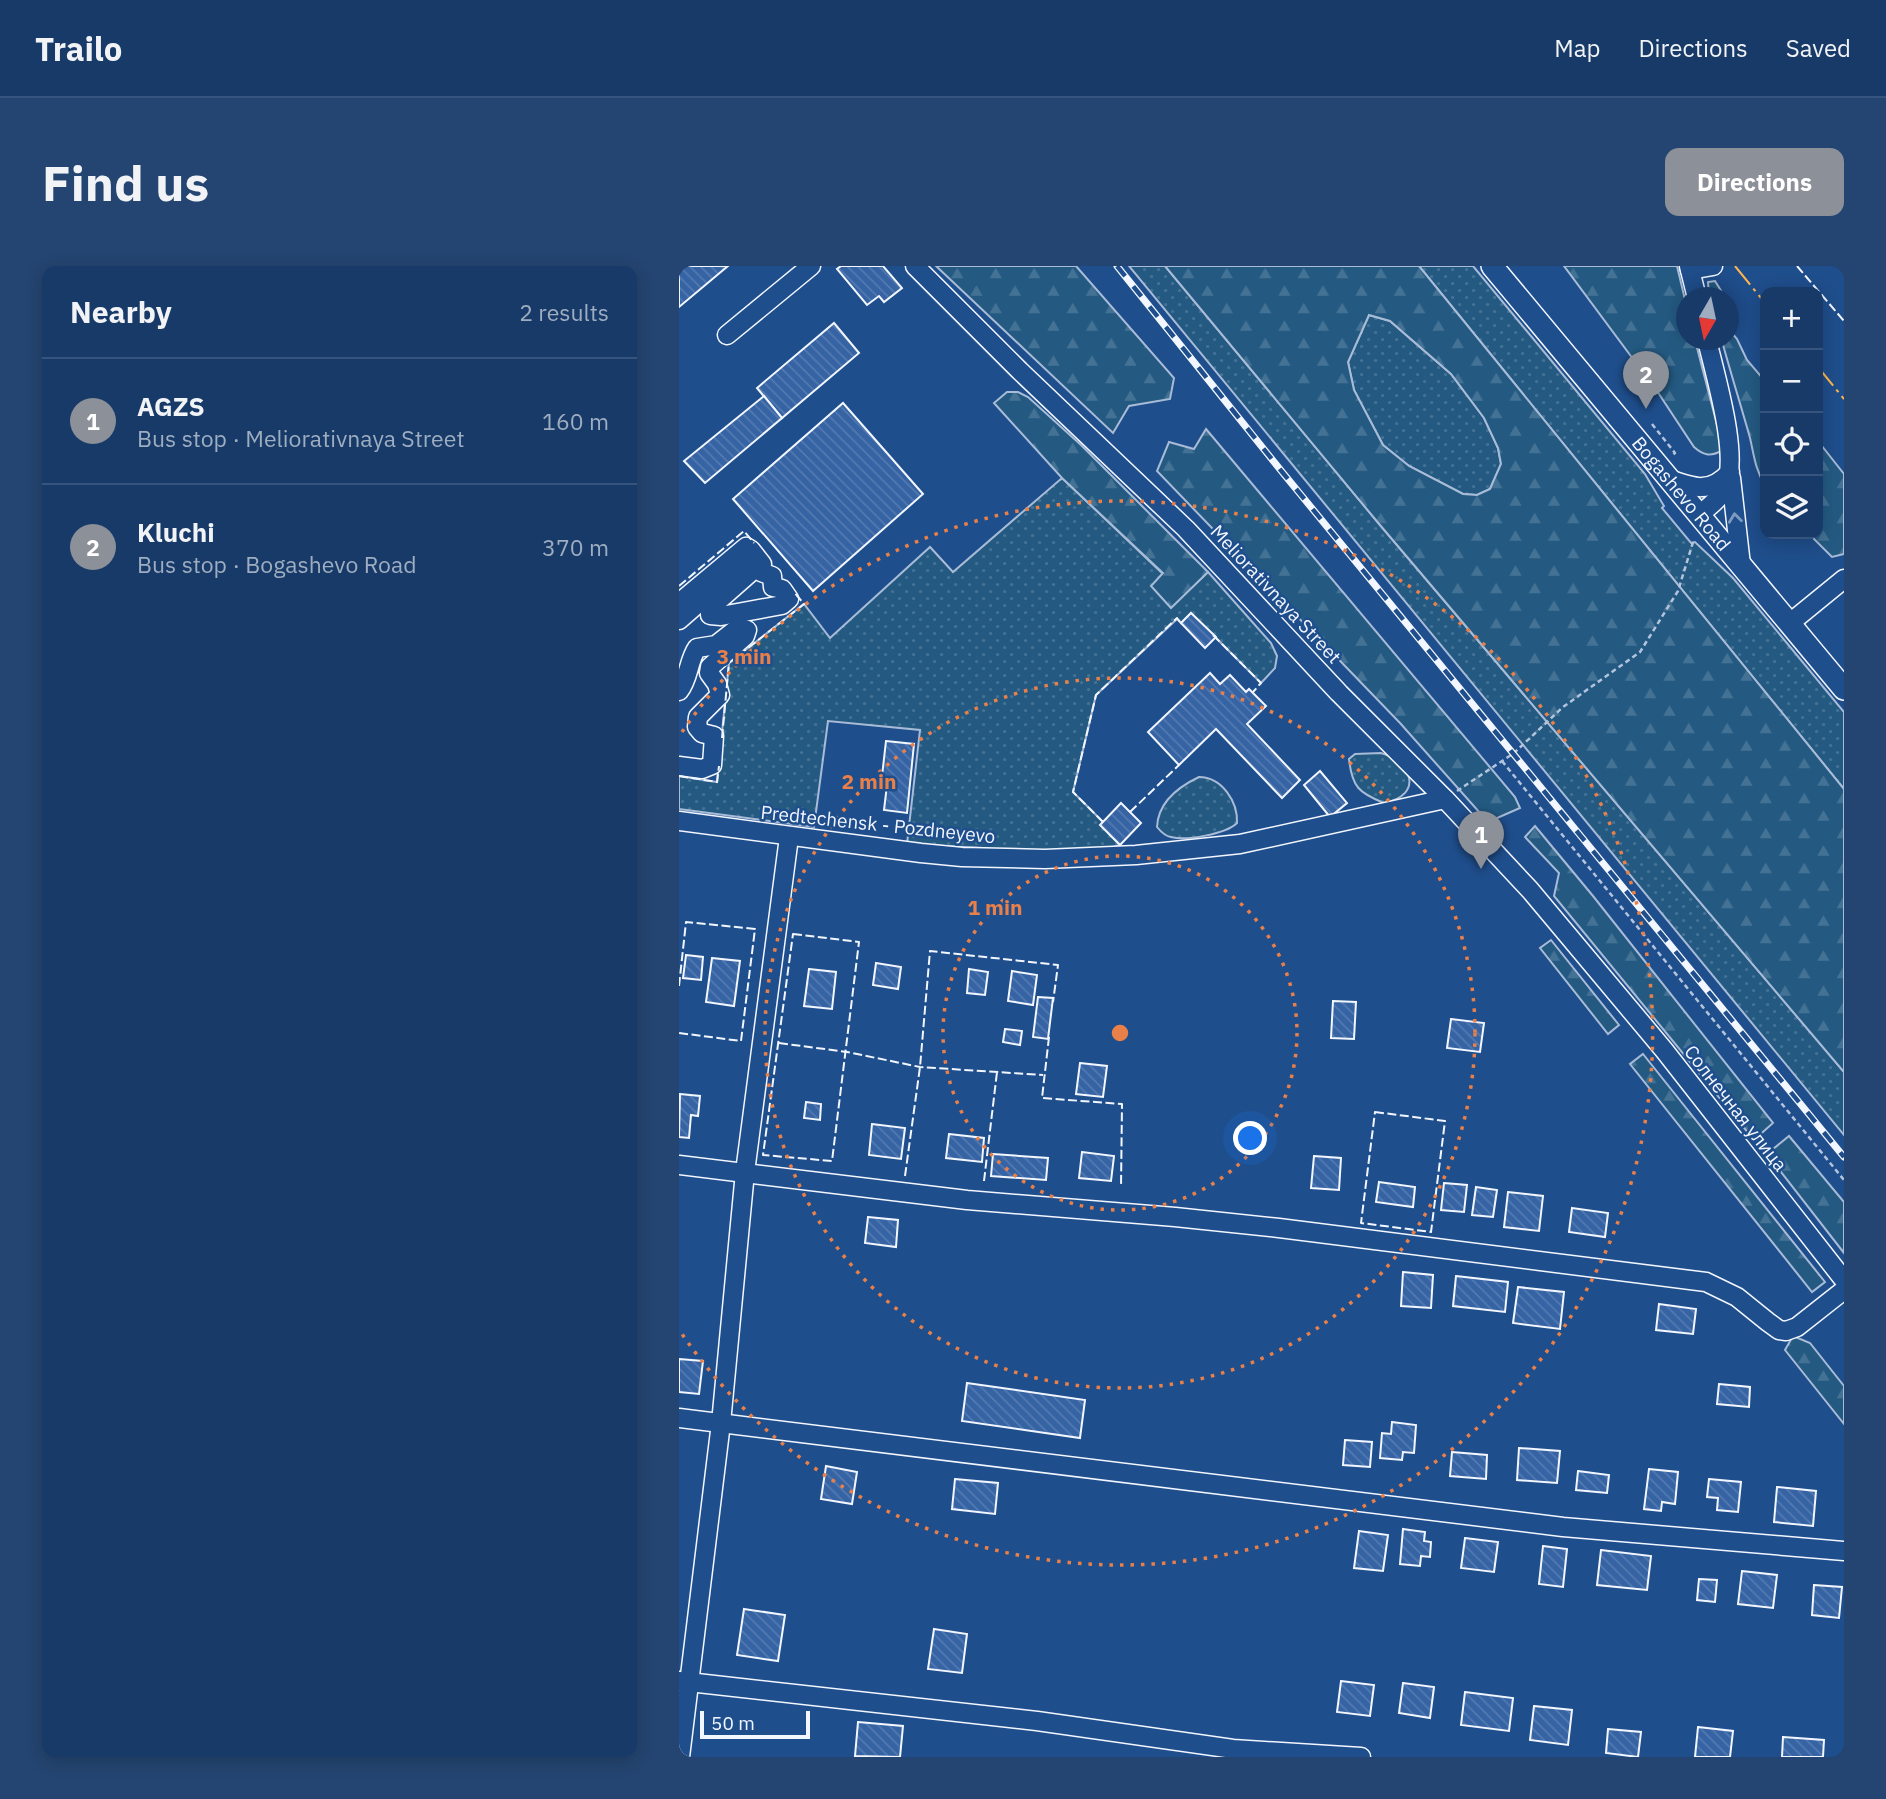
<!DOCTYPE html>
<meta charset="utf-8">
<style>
body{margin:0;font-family:"IBM Plex Sans",sans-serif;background:#244571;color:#f1f3f6}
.controls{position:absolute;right:21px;top:21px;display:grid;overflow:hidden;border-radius:14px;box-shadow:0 4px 18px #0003}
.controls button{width:63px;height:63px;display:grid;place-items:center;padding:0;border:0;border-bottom:2px solid #36547d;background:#173a69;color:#f1f3f6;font:35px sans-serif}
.compass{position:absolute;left:997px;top:21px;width:63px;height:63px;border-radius:50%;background:#173a69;box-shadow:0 4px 18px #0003;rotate:189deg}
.scale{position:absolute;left:21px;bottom:18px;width:110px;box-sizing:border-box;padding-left:7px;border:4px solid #f2f6ff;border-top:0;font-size:19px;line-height:24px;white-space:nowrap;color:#f2f6ff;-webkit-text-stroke:5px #1f4e8c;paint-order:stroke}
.you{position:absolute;left:572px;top:873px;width:24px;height:24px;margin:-18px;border:5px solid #fff;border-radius:50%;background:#1a73e8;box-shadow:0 0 0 10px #1a73e833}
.badge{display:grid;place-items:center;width:46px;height:46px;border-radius:50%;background:#8c9099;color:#fff;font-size:23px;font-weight:700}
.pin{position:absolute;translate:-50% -58px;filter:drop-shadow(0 2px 4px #0008)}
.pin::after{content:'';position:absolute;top:37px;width:24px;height:21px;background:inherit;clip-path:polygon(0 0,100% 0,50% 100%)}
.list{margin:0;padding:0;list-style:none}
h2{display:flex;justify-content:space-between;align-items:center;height:91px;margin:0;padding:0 28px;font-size:30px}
h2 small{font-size:23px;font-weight:400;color:#9eadc0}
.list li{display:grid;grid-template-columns:46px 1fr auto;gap:21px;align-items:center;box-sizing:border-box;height:126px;padding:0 28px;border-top:2px solid #36547d}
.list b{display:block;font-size:26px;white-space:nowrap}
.list p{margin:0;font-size:23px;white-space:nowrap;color:#9eadc0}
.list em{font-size:23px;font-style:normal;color:#9eadc0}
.icon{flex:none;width:38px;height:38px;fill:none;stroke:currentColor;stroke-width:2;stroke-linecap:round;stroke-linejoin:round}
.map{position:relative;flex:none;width:1165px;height:1491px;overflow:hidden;border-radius:14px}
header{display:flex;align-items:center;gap:42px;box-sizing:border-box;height:98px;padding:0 35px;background:#173a69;border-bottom:2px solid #36547d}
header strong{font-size:33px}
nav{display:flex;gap:38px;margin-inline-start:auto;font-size:24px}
.intro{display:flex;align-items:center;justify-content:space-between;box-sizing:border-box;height:168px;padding:0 42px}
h1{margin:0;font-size:49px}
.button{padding:18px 32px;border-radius:14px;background:#8c9099;color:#fff;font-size:24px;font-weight:700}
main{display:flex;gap:42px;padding:0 42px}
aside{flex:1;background:#173a69;border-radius:14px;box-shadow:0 4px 18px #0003}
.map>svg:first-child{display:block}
.grass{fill:url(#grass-dots);stroke:#a8bbd7;stroke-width:2}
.forest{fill:url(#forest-firs);stroke:#a8bbd7;stroke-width:2;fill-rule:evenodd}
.building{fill:url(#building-back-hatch);stroke:#f2f6ff;stroke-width:2}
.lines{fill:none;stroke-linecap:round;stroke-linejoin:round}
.minor-casing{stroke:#f2f6ff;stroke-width:21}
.major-casing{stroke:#f2f6ff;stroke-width:24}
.path{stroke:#b3c4dc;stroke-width:2.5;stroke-dasharray:5 3.5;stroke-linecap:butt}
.minor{stroke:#1f4e8c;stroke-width:18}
.major{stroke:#1f4e8c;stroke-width:21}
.rail-casing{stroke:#f2f6ff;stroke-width:7}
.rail{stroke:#1f4e8c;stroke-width:4.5;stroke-dasharray:13;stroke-linecap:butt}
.fence{stroke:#f2f6ff;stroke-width:2;stroke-dasharray:9 3.5;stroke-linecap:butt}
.power{stroke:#ffb74d;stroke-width:2;stroke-dasharray:24 5 3.5 5;stroke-linecap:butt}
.oneway{stroke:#7e9ac0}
.ring{fill:none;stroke:#ea8049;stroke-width:3.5;stroke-dasharray:3.5 7}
.labels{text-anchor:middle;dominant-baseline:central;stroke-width:5;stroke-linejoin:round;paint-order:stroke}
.street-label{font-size:19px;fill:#f2f6ff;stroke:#1f4e8c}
.centre{fill:#ea8049;stroke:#1f4e8c;stroke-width:3.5}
.ring-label{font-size:21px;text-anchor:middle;font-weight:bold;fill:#ea8049;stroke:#1f4e8c;stroke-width:5;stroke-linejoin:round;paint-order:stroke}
</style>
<header>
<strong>Trailo</strong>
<nav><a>Map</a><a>Directions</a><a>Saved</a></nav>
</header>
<div class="intro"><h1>Find us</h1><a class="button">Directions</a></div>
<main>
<aside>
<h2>Nearby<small>2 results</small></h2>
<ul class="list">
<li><span class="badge">1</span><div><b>AGZS</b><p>Bus stop · Meliorativnaya Street</p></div><em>160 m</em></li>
<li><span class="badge">2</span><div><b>Kluchi</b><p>Bus stop · Bogashevo Road</p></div><em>370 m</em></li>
</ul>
</aside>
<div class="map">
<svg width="1165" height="1491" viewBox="0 0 1165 1491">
<defs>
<pattern id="grass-dots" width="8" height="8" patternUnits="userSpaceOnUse" patternTransform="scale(1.75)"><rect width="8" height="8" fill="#245a82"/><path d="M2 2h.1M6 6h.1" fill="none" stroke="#447295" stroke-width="1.8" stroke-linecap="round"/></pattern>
<pattern id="forest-firs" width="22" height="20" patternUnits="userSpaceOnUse" patternTransform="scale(1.75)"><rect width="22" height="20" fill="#245a82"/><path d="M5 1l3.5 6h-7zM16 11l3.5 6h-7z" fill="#447295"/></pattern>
<pattern id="building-back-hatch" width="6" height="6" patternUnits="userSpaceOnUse" patternTransform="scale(1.75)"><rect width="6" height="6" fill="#3563a3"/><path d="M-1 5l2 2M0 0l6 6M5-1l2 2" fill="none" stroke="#537ab1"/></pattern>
</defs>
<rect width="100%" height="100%" fill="#1f4e8c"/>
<g class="grass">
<path d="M450 0H486L701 259 1165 806V869Z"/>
<path d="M740 0H794L966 208 985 240 983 242 1012 277 1016 276 1054 312 1165 446V523Z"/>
<path d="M690 49 711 55 772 108 805 152 819 182 822 198 811 223 798 229 784 228 730 200 704 179 675 124 669 96Z"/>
<path d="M383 212 484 308 492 341 529 306 592 377 598 390 596 402 582 417 512 347 502 357 498 353 417 429 394 526 424 556 422 559 441 579 425 584 322 588 303 582 228 578 241 464 149 455 135 561 0 543V510L38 516 50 397 125 338 151 372 251 281 274 306Z"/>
<path d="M702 487C733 496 745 529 705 537 680 527 673 521 670 493L676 488Z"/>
<path d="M520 511C543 511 559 536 558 557 547 568 507 575 492 571 486 570 482 566 478 561 479 537 499 521 520 511Z"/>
</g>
<g class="forest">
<path d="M257 0H397L495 112 491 133 450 140 434 167Z"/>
<path d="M486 0H740L1165 523V806L701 259ZM690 49 711 55 772 108 805 152 819 182 822 198 811 223 798 229 784 228 730 200 704 179 675 124 669 96Z"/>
<path d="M885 0H998L1007 38 1008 74H1016L1043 178 1042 185C1031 191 1024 189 1015 181L980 128Z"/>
<path d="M1036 15 1046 31H1030L1029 16Z"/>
<path d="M1053 67 1058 73 1068 94 1086 115V219C1076 203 1075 189 1071 172 1062 140 1052 108 1043 75L1050 74V68Z"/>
<path d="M328 126H339L349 131 402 179 529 306 492 342 472 320 484 307 383 212 315 137Z"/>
<path d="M527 163 836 531 841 542 809 556 721 457 478 205 490 176 515 183Z"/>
<path d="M1139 175 1165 208V288L1153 291 1130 268H1139Z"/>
<path d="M856 560 914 630 1094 857 1075 874 875 630 880 607 846 571Z"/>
<path d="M872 674 940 759 929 768 861 682Z"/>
<path d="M964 788 1146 1016 1133 1026 951 798Z"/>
<path d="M1110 870 1165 936V987L1088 888Z"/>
<path d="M1114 1070 1131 1077 1165 1120V1158L1106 1084Z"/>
</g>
<g class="building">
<path d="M0 0H49L0 41Z"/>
<path d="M162 0H204L223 22 205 36 200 30 188 39 158 3Z"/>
<path d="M155 57 180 87 103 152 78 122Z"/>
<path d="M85 130 103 152 26 217 5 195Z"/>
<path d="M164 137 244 228 134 325 54 233Z"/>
<path d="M512 347 537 371 526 382 502 357Z"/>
<path d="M531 407 541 418 551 409 567 426 570 423 587 440 568 458 621 514 603 532 537 463 500 499 469 466Z"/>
<path d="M207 475 235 478 228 547 205 544 208 519H202Z"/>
<path d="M641 505 668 537 651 551 625 519Z"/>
<path d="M442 537 462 557 441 579 421 559Z"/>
<path d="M7 689 24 691 22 714 4 712Z"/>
<path d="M33 692 61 695 55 740 27 736Z"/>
<path d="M197 697 222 701 219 723 194 719Z"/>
<path d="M130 703 157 706 153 743 125 740Z"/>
<path d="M290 703 309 706 306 729 288 727Z"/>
<path d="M333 705 358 709 354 739 329 735Z"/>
<path d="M359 731 374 732 369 773 354 771Z"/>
<path d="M654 735 677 736 675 773 652 772Z"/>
<path d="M772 753 805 757 801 786 768 782Z"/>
<path d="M326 763 343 765 341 779 324 776Z"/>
<path d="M401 797 428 800 424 831 397 828Z"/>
<path d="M1 828 21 830 19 850 12 849 10 872 0 871Z"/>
<path d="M127 836 142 838 141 854 125 852Z"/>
<path d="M193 858 226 862 222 893 190 889Z"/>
<path d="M270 868 305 872 303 896 267 892Z"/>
<path d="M403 886 435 890 432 915 400 912Z"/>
<path d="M314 888 369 892 367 914 312 910Z"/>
<path d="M635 890 662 892 660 924 632 922Z"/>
<path d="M700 916 736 921 734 941 697 936Z"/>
<path d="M765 917 788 919 785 946 762 944Z"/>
<path d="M797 921 818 924 814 951 793 949Z"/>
<path d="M829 926 864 930 860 965 825 961Z"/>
<path d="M893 942 929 947 926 971 890 966Z"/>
<path d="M189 951 219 954 217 981 186 977Z"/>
<path d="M724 1006 754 1009 752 1042 722 1040Z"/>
<path d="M777 1010 829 1016 826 1046 774 1040Z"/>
<path d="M839 1021 885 1026 881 1063 834 1057Z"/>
<path d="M980 1038 1017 1043 1014 1068 977 1064Z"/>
<path d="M0 1093 24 1095 20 1128 0 1126Z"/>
<path d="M288 1117 406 1134 401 1172 283 1155Z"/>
<path d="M1040 1118 1071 1121 1070 1141 1038 1138Z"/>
<path d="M713 1156 737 1159 735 1187 724 1186 723 1194 701 1192 703 1167 712 1168Z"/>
<path d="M666 1174 693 1176 691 1201 664 1199Z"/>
<path d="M840 1182 881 1185 878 1217 838 1214Z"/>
<path d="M773 1186 808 1189 807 1213 771 1210Z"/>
<path d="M147 1200 178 1206 173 1238 142 1233Z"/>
<path d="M970 1203 999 1206 996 1238 983 1236 982 1245 965 1243Z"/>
<path d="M899 1205 930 1209 928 1227 897 1224Z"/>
<path d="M276 1213 319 1217 316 1248 273 1243Z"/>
<path d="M1030 1213 1062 1216 1059 1246 1038 1244 1039 1232 1028 1231Z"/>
<path d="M1098 1221 1137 1225 1134 1260 1095 1256Z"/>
<path d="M724 1263 746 1266 745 1275 752 1276 751 1291 742 1290 741 1300 721 1298Z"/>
<path d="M680 1265 709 1269 704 1305 675 1302Z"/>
<path d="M786 1272 819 1276 815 1306 782 1302Z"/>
<path d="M864 1280 888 1283 884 1321 860 1318Z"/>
<path d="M922 1284 972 1290 968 1324 918 1319Z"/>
<path d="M1063 1305 1098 1309 1094 1342 1059 1338Z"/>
<path d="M1020 1313 1038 1314 1036 1336 1018 1334Z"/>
<path d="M1135 1319 1163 1321 1160 1352 1133 1349Z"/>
<path d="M65 1343 106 1349 99 1395 58 1389Z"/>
<path d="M255 1363 288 1368 283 1407 249 1403Z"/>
<path d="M662 1415 695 1419 691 1450 658 1446Z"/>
<path d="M724 1417 755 1421 751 1452 720 1447Z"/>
<path d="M786 1426 834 1432 830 1465 782 1459Z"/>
<path d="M855 1440 893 1444 889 1479 851 1474Z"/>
<path d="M179 1456 224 1460 221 1491 176 1490Z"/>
<path d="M1019 1461 1054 1465 1051 1491H1016Z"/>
<path d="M929 1463 962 1466 959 1491 927 1487Z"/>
<path d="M1104 1471 1145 1474 1144 1491H1103Z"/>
</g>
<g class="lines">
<g class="minor-casing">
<g id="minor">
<path d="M236 0 341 105 507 263 660 427 766 533 851 624 985 784 1165 1014"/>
<path d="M1010 0 1018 32"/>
<path d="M1011 4 1034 0"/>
<path d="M48 69 132 0"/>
<path d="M1052 212 1062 299"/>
<path d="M990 213C1015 222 1031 228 1051 206"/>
<path d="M1020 249C1028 242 1042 232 1046 222 1061 190 1036 109 1028 74"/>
<path d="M0 337 67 281 72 284 83 298 82 306 93 310 94 321 103 323 110 333 103 339 42 350 31 349V342L73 305 75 298 70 295 42 318 27 326 16 340 0 354"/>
<path d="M1111 357 1165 313"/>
<path d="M0 425C10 413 9 395 18 382L37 379 60 361 68 364 66 370 31 401 30 407 38 418 41 429 19 451 18 461 23 467 35 470 33 499 23 503 0 500"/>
<path d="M0 555 242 587 283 591 366 593 457 589 561 578 766 533"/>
<path d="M0 899 288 934 496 951 600 962 1027 1016 1058 1031 1089 1056 1100 1064 1107 1065 1118 1061 1165 1024"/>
<path d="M0 1152 884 1261 1165 1285"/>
<path d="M0 1415 358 1455 554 1483 682 1491"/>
<path d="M1 1491 42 1157 66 906 110 571"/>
</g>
</g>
<g class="major-casing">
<g id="major">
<path id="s1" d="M813 0 1165 423"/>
</g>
</g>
<g class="path">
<path d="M973 158 996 187 992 190"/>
<path d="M823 495 1165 914"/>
<path d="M778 525 835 487 884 441 961 386 999 325 1015 273"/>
</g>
<use href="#minor" class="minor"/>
<use href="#major" class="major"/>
<g class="rail-casing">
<path id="rail" d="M438 0 604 207 1165 891"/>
</g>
<use href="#rail" class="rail"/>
<g class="fence">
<path d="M1118 0 1165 55"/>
<path d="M0 320 65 265 75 277"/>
<path d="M534 369 582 417 574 426"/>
<path d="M43 472 50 397 125 338 115 326"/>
<path d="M0 510 38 516 40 500"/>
<path d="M451 546 500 499"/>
<path d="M424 556 394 526 417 429 498 352 502 357 504 355"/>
<path d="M114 668 180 676 153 895 84 889Z"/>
<path d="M0 720 7 656 76 663 62 775 0 767"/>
<path d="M370 771 363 832 443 838 442 921"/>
<path d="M100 777 168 786 241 801 364 809"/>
<path d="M696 846 766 855 752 966 682 957Z"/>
<path d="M226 910 241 801 251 685 379 699 374 736"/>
<path d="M305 915 318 806"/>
</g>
<g class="power">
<path d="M1056 0 1086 37"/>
<path d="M1139 101 1165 133"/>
</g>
</g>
<defs><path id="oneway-chevron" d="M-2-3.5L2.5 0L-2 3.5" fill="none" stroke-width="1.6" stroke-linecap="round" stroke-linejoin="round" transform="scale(1.75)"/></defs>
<use class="oneway" href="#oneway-chevron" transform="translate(1056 252) rotate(-97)"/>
<g class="ring">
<circle cx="441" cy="767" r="177"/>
<circle cx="441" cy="767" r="355"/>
<path d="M3 466A532 532 0 1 1 3 1068"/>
</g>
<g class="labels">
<g class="street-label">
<text stroke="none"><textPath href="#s1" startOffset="296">Bogashevo Road</textPath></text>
<text transform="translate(597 328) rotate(47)">Meliorativnaya Street</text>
<text transform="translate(199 558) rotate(6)">Predtechensk - Pozdneyevo</text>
<text transform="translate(1057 842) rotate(52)">Солнечная улица</text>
</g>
</g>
<circle cx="441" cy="767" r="10" class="centre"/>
<g class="ring-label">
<text x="65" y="398">3 min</text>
<text x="190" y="523">2 min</text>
<text x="316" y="649">1 min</text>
</g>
</svg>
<div class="controls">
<button>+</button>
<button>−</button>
<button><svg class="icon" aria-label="locate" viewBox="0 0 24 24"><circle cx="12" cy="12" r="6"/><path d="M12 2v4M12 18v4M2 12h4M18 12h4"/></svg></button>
<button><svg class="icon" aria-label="layers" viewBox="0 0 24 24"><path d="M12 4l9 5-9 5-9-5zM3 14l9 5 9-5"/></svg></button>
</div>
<svg class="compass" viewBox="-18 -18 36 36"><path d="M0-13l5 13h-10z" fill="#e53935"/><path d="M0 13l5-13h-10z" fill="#9eadc0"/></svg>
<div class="scale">50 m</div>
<div class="you"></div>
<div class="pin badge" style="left:802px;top:603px">1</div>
<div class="pin badge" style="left:967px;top:143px">2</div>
</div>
</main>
